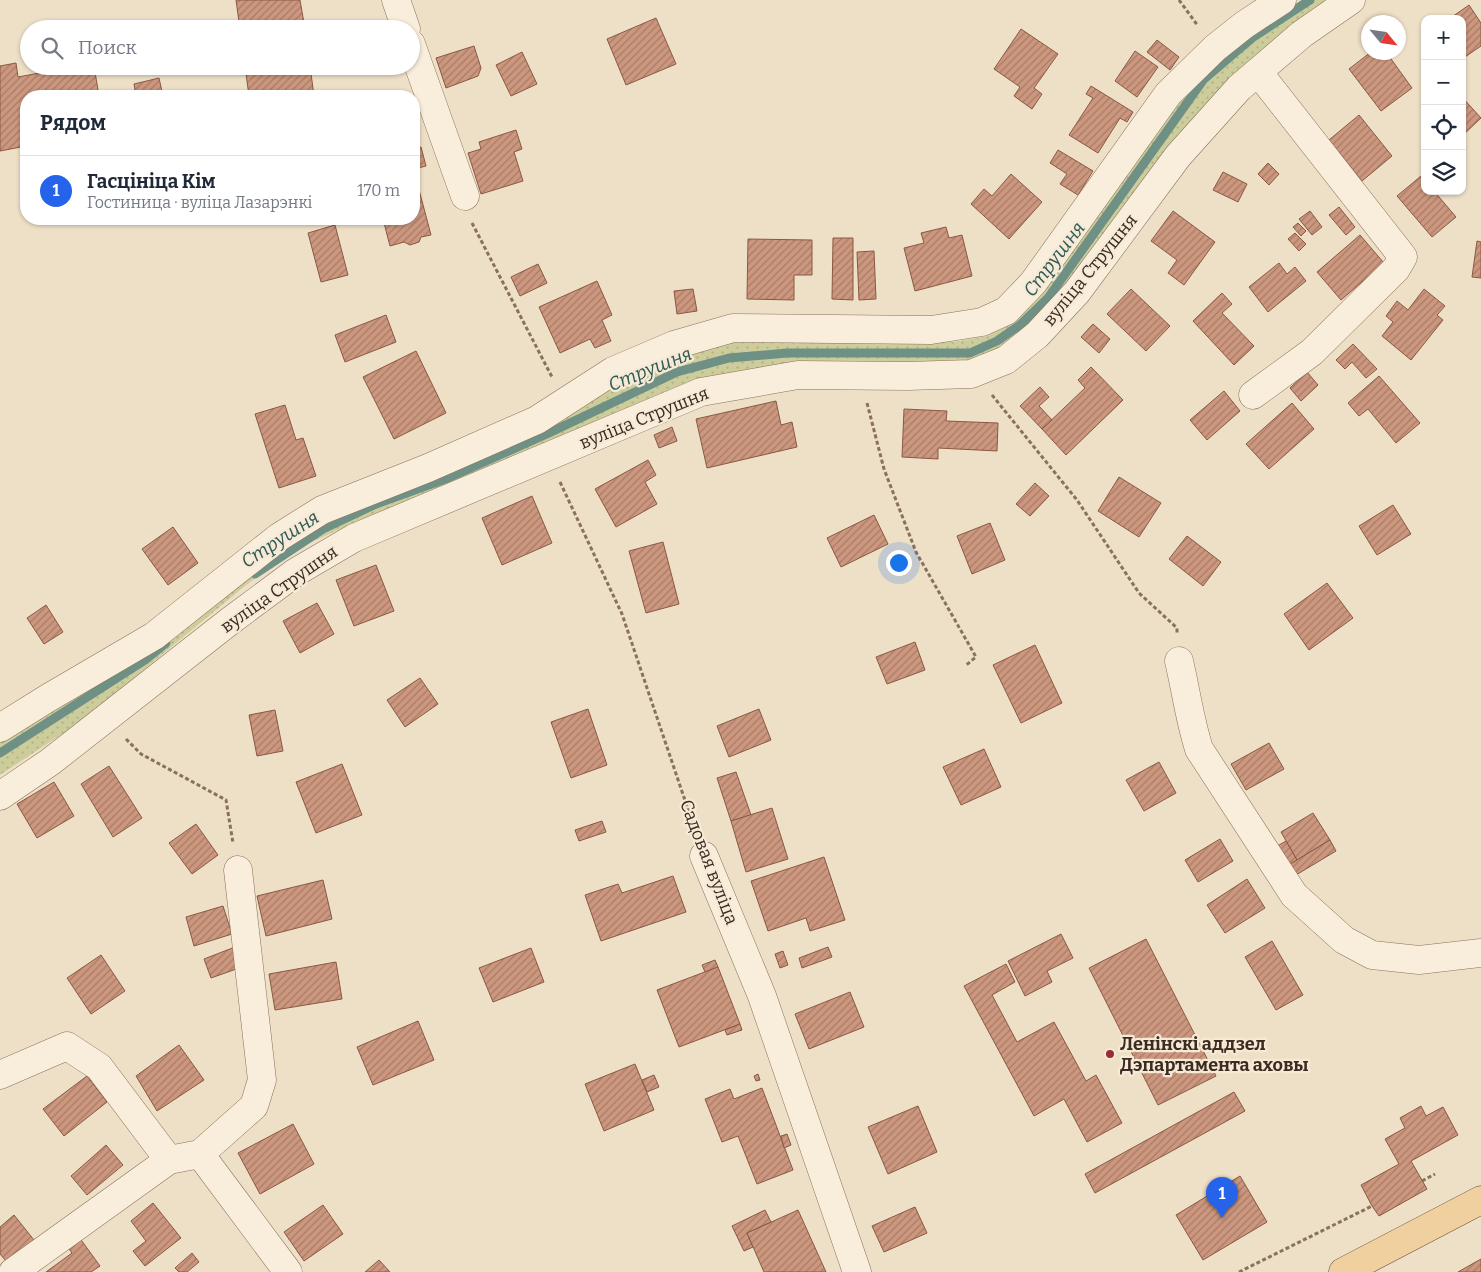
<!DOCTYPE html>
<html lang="ru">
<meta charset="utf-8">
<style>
body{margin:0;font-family:Bitter,serif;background:#f6f6f7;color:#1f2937}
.controls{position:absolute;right:15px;top:15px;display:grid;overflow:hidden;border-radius:10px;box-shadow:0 1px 4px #0004}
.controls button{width:45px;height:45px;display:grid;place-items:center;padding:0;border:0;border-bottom:1px solid #e0e1e3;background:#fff;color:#1f2937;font:25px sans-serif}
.compass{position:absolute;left:1361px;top:15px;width:45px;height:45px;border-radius:50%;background:#fff;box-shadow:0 1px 4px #0004;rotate:119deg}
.you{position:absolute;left:898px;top:562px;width:18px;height:18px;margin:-12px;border:4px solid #fff;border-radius:50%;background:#1a73e8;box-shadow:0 0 0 8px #1a73e833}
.badge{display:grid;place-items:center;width:32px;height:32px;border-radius:50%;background:#2563eb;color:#fff;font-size:16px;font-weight:700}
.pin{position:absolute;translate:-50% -41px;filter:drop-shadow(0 1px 2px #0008)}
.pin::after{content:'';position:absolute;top:26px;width:18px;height:15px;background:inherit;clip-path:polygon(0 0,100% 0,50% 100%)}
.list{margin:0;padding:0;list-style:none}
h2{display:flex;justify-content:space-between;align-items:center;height:65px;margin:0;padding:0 20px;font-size:21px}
h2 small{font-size:16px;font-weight:400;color:#747a83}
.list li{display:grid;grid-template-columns:32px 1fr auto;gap:15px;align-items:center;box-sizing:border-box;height:70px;padding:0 20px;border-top:1px solid #e0e1e3}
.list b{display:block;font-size:19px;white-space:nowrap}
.list p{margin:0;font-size:16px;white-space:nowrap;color:#747a83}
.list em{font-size:16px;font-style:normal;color:#747a83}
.icon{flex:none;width:28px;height:28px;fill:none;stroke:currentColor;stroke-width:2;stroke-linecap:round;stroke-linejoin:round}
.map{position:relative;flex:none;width:1481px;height:1272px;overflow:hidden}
.search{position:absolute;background:#fff;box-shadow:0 1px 4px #0004;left:20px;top:20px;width:400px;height:55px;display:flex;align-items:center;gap:12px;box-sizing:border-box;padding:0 18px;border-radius:28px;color:#747a83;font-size:19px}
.panel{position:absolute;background:#fff;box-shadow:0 1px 4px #0004;left:20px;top:90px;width:400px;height:135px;border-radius:20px}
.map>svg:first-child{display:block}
.park{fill:url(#park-dots)}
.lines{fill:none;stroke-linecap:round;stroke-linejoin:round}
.stream{stroke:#6f9185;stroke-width:9}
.building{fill:url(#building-hatch);stroke:#8a5842}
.minor-casing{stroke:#8a715c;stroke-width:29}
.major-casing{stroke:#583f30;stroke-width:29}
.path{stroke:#8a715c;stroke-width:3;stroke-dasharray:4 2.5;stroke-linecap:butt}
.minor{stroke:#f9eddb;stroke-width:28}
.major{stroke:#f1d0a0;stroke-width:28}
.poi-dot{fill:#992c37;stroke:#f6ead7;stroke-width:2}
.labels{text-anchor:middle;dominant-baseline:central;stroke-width:4.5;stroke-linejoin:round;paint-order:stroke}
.street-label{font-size:18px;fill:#3b2b20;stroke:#f6ead7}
.poi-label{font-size:18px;font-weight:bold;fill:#3b2b20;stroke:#f6ead7;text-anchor:start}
.water-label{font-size:19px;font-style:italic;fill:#2f5a54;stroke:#f6ead7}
</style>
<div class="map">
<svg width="1481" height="1272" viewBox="0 0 1481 1272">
<defs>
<pattern id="park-dots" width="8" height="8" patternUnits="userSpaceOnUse" patternTransform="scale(1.25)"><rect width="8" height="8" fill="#cccd9b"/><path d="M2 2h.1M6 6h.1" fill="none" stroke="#b0b085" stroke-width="1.8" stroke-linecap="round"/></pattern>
<pattern id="building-hatch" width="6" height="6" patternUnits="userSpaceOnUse" patternTransform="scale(1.25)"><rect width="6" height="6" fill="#cc977e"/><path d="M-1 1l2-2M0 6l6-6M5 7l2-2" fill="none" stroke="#a77b67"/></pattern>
</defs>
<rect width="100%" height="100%" fill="#eedfc7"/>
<path class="park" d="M1302 0H1331L1079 274 1000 353 980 360 810 365 340 529 296 549 246 585 83 720 0 775V742L69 701 269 558 319 525 531 433 621 383 687 354 730 341 953 342 988 336 1011 324 1042 294 1190 86 1268 21Z"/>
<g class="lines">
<g class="stream">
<path d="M255 574 323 529 376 504 448 478 549 433 677 372 729 358 787 353H970L997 341 1020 325 1048 298 1204 79 1252 38 1310 0"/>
<path d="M0 753 145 660 166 643"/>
</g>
</g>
<g class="building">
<path d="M236 0H300L305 29H240Z"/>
<path d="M1469 5 1481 23V46L1462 59V19H1449Z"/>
<path d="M656 18 676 64 626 85 607 39Z"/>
<path d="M1021 29 1058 54 1034 88 1042 94 1032 109 1014 96 1020 87 994 69Z"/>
<path d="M1157 40 1179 57 1170 70 1147 52Z"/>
<path d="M474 46 481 68 478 76 446 88 436 58Z"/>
<path d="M1135 51 1158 67 1137 97 1115 81Z"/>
<path d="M522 52 537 84 511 96 496 65Z"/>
<path d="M1371 52H1386L1412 88 1381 111 1349 69Z"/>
<path d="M16 63 18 77 77 66H94L99 96H26V146L0 151V66Z"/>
<path d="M245 66H310L314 96H249Z"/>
<path d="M159 78 163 96H136L134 84Z"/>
<path d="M1091 86 1133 112 1127 122 1120 118 1098 153 1069 135 1093 98 1086 94Z"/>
<path d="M1462 97 1481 118 1462 136Z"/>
<path d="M1359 115 1392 156 1362 181 1329 140Z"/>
<path d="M516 130 522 149 514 152 523 181 481 194 468 153 481 149 479 142Z"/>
<path d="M421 147 426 166 414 169V149Z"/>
<path d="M1058 150 1093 171 1078 195 1060 184 1067 174 1050 163Z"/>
<path d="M1268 163 1279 174 1269 185 1258 174Z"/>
<path d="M1223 172 1247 184 1238 202 1213 190Z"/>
<path d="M1011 174 1042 202 1009 239 971 204 984 189 992 196Z"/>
<path d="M1421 176 1425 180V191H1434L1456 217 1432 237 1397 196Z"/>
<path d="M418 186 431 235 421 237 419 242 410 245 404 242 390 246 383 219H414V187Z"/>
<path d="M1339 207 1355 227 1346 235 1329 215Z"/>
<path d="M1173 211 1215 242 1184 285 1168 273 1177 260 1151 241Z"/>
<path d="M1310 211 1322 227 1312 235 1299 219Z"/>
<path d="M1298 223 1306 231 1301 236 1293 227Z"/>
<path d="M335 225 348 275 321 282 308 233Z"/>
<path d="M946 227 949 238 962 235 972 276 915 291 904 248 924 243 921 233Z"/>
<path d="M1295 233 1306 244 1299 251 1288 239Z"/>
<path d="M1360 235 1384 263 1341 300 1317 272Z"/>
<path d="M833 238H853V300L832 299Z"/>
<path d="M748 239 812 240V275H794V300L747 299Z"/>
<path d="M1477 241 1481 242V278L1472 277Z"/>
<path d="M874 251 876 299 859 300 857 252Z"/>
<path d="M1279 263 1287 274 1295 267 1306 281 1268 312 1249 287Z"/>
<path d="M538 264 547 283 520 296 511 277Z"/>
<path d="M597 281 612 315 602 320 611 341 595 348 590 339 560 353 539 307Z"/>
<path d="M693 289 697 311 677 314 674 291Z"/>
<path d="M1131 289 1170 326 1146 351 1107 314Z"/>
<path d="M1424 289 1445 306 1437 315 1443 320 1411 360 1382 336 1393 322 1386 316 1397 301 1408 310Z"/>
<path d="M1222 293 1232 304 1222 313 1254 346 1234 365 1193 321Z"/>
<path d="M386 315 396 342 345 362 335 335Z"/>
<path d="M1093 324 1110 339 1099 353 1081 337Z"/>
<path d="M1353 344 1377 369 1366 378 1352 362 1345 369 1336 360Z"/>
<path d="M416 351 446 413 394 439 363 377Z"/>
<path d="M1091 367 1123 400 1066 455 1042 429 1085 388 1078 380Z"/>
<path d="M1307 372 1318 385 1301 401 1290 388Z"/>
<path d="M1379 376 1420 423 1396 443 1368 409 1359 416 1348 403Z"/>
<path d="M1040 387 1049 397 1039 406 1052 420 1042 429 1020 406Z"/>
<path d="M1224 391 1240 411 1207 440 1190 420Z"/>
<path d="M776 401 781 425 792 422 797 447 707 468 696 419Z"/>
<path d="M1292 403 1314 429 1269 469 1246 444Z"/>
<path d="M285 405 296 440 303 438 316 476 279 488 255 414Z"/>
<path d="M904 409 947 411 946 421 998 423 997 451 938 448V459L902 457Z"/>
<path d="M672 427 677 441 659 448 654 435Z"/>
<path d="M648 460 656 475 645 482 657 504 616 527 595 489Z"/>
<path d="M1119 477 1161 503 1139 537 1098 511Z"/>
<path d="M1035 483 1049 496 1030 516 1016 504Z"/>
<path d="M532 496 552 543 502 565 482 518Z"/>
<path d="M1393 505 1411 534 1377 555 1359 526Z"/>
<path d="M874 515 888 544 841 567 827 538Z"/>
<path d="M990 523 1005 560 972 574 957 536Z"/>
<path d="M173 527 198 563 168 585 142 549Z"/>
<path d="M1187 536 1221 562 1203 586 1169 559Z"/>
<path d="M663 542 679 604 646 613 629 551Z"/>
<path d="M376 565 394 611 354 626 336 580Z"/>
<path d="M1327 583 1353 618 1309 650 1284 614Z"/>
<path d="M317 603 334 634 300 653 283 621Z"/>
<path d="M46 605 63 632 44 644 27 618Z"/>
<path d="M915 642 925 670 887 684 876 657Z"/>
<path d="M1035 645 1062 703 1021 723 993 665Z"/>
<path d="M420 678 438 704 405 727 387 700Z"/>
<path d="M588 709 607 765 571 778 551 722Z"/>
<path d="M759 709 771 740 729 757 717 726Z"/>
<path d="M275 710 283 751 257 756 249 715Z"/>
<path d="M1269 743 1284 769 1246 790 1231 764Z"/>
<path d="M984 749 1001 787 961 805 943 767Z"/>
<path d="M1159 762 1176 793 1144 811 1126 780Z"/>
<path d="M342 764 362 815 316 833 296 782Z"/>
<path d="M109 766 142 818 113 837 81 784Z"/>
<path d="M736 772 751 815 731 821 717 778Z"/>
<path d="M54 782 74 816 37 838 17 804Z"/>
<path d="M772 808 788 859 746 872 731 821Z"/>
<path d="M1313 813 1330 840 1297 860 1281 832Z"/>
<path d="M602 821 606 832 579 841 575 830Z"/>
<path d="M196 824 218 855 192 874 169 843Z"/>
<path d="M1220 839 1233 861 1198 882 1185 860Z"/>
<path d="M1330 840 1336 851 1291 878 1285 867Z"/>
<path d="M1286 841 1297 860 1285 867 1274 848Z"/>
<path d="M824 857 845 920 810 931 806 918 768 931 751 881Z"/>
<path d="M673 876 686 912 601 941 585 895 618 884 622 893Z"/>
<path d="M1247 879 1265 908 1225 933 1207 905Z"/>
<path d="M323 880 332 919 266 936 257 896Z"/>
<path d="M223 906 232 934 194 946 186 917Z"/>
<path d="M1061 934 1073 958 1047 971 1052 982 1025 996 1008 961Z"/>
<path d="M1146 939 1216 1076 1158 1105 1089 968Z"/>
<path d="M1272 941 1303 995 1276 1010 1245 957Z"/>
<path d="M235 947 242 967 211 978 204 959Z"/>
<path d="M828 947 832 957 802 968 799 958Z"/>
<path d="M531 948 544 982 493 1002 479 968Z"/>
<path d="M783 951 788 965 780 968 775 954Z"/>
<path d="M101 955 125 991 91 1014 67 978Z"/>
<path d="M715 960 718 967 705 972 702 965Z"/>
<path d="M336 962 342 999 275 1010 269 974Z"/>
<path d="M1006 964 1015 982 992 995 1017 1042 1054 1022 1086 1081 1096 1075 1122 1123 1087 1142 1064 1099 1034 1116 964 986Z"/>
<path d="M718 967 740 1024 679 1047 657 990Z"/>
<path d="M850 992 864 1027 809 1049 795 1014Z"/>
<path d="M418 1021 434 1060 373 1085 357 1047Z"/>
<path d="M740 1024 742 1030 727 1035 725 1030Z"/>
<path d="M179 1045 204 1080 157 1111 136 1076Z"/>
<path d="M635 1064 654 1110 604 1131 585 1084Z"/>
<path d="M758 1074 760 1080 756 1081 754 1076Z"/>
<path d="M654 1075 659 1087 647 1092 642 1080Z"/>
<path d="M87 1076 107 1102 64 1136 43 1109Z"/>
<path d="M762 1088 793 1170 757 1184 738 1136 722 1142 705 1099 730 1089 734 1099Z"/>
<path d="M1234 1092 1245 1111 1095 1193 1085 1174Z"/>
<path d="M918 1106 937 1152 888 1174 868 1127Z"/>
<path d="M1421 1106 1426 1116 1443 1107 1458 1135 1411 1161 1427 1189 1379 1216 1372 1206 1361 1185 1399 1164 1385 1139 1405 1128 1400 1118Z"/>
<path d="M293 1124 314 1164 260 1194 238 1153Z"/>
<path d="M787 1134 791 1145 784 1148 781 1136Z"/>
<path d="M106 1145 123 1165 87 1195 71 1176Z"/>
<path d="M1240 1176 1267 1222 1203 1260 1176 1215Z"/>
<path d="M153 1203 181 1238 145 1266 133 1251 146 1241 131 1221Z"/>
<path d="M323 1205 343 1234 304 1261 284 1232Z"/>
<path d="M915 1207 927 1233 884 1252 872 1226Z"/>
<path d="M765 1210 771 1222 747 1233 753 1247 744 1251 732 1226Z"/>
<path d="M798 1210 826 1272H764L747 1233Z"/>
<path d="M14 1215 34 1240 7 1262 0 1254V1227Z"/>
<path d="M79 1237 100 1266 91 1272H46L72 1253 67 1246Z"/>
<path d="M192 1253 199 1262 187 1272H179L175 1268Z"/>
<path d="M1481 1259V1272H1458Z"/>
<path d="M379 1260 390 1272H365Z"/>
</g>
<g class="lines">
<g class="minor-casing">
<g id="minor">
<path d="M396 0 406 29"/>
<path d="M411 44 465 196"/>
<path d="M1253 395 1312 352 1396 269 1403 257 1258 72"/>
<path d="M1179 661C1186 691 1190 721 1199 749L1294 895 1344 940 1372 955 1419 960 1481 953"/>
<path d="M0 728 48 698 154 636 279 537 322 510 428 468 537 420 613 371 674 345 733 328 931 330 982 322 1006 311 1033 283 1168 94 1215 48 1244 25 1282 0"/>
<path d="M0 796 50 762 230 621 296 572 354 538 701 392 798 375 908 376 971 374 1006 360 1037 335 1077 292 1178 156 1239 88 1302 34 1351 0"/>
<path d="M704 856 762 996 857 1272"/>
<path d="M0 1075 67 1046 99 1067 169 1160"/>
<path d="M200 1154 288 1272"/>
<path d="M13 1272 169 1160 200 1154 254 1106 262 1080 238 870"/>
</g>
</g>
<g class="major-casing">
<path id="major" d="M1343 1272 1481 1200"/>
</g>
<g class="path">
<path d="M1179 0 1198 26"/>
<path d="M472 223 552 377"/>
<path d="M992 395 1077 500 1139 593 1177 628V633"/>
<path d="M867 403 884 469 916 552 976 657 965 666"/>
<path d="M560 482 622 614 695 830"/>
<path d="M126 739 141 754 226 800 233 843"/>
<path d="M1422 1181 1435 1174"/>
<path d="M1239 1272 1372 1206"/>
</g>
<use href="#minor" class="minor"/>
<use href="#major" class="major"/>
</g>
<circle class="poi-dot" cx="1110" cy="1054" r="5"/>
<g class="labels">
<g class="street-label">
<text transform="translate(1090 270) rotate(-51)">вуліца Струшня</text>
<text transform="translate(644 418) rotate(-22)">вуліца Струшня</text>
<text transform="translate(279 589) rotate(-35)">вуліца Струшня</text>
<text transform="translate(709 862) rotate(69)">Садовая вуліца</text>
</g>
<g class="poi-label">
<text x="1120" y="1044">Ленінскі аддзел<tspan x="1120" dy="21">Дэпартамента аховы</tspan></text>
</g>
<g class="water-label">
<text transform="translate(1054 259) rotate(-53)">Струшня</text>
<text transform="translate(650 369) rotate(-22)">Струшня</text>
<text transform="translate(280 539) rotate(-33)">Струшня</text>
</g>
</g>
</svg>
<div class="controls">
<button>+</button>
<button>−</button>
<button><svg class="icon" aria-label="locate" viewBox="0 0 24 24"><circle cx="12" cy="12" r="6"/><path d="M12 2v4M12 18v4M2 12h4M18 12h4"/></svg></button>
<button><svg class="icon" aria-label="layers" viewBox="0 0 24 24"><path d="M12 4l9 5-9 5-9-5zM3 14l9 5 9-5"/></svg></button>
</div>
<svg class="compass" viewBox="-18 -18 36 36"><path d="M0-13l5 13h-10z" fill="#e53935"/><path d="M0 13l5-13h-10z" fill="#747a83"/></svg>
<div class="you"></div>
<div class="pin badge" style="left:1222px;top:1218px">1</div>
<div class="search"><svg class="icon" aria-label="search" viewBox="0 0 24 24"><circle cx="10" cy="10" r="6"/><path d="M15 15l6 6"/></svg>Поиск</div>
<section class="panel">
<h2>Рядом<small></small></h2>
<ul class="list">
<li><span class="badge">1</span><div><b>Гасцініца Кім</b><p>Гостиница · вуліца Лазарэнкі</p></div><em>170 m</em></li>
</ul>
</section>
</div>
